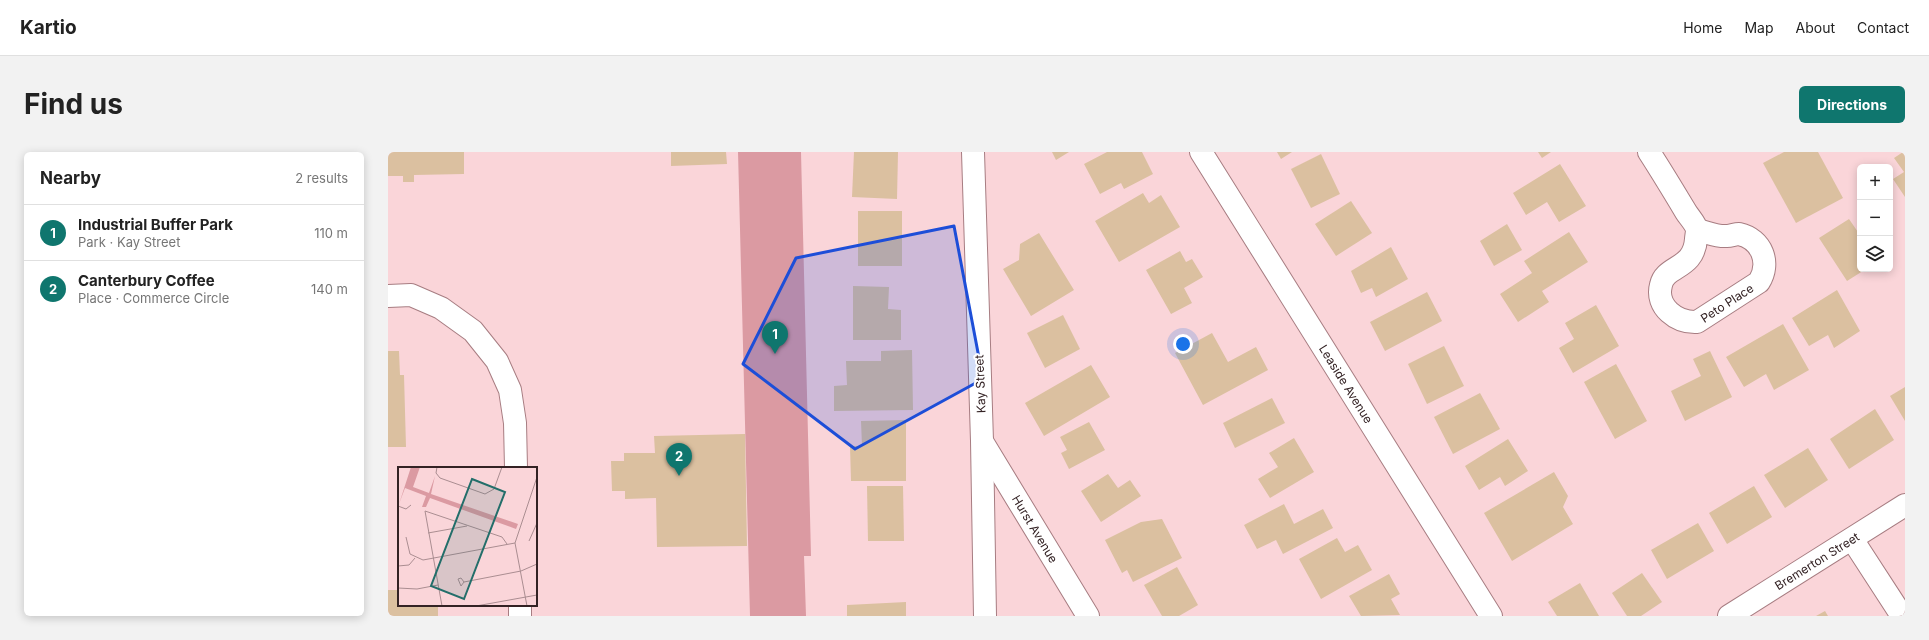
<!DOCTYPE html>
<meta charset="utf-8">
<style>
body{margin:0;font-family:Inter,sans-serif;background:#f2f2f2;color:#222}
.controls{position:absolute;right:12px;top:12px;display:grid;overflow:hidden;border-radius:6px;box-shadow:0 2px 10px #0003}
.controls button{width:36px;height:36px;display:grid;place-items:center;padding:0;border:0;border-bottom:1px solid #e0e0e0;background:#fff;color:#222;font:20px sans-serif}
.you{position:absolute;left:795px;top:192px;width:14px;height:14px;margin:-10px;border:3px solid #fff;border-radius:50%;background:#1a73e8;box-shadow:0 0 0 6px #1a73e833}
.badge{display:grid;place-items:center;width:26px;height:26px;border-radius:50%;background:#0f766e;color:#fff;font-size:13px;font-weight:700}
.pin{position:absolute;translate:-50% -33px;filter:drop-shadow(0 1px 2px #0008)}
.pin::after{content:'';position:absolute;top:21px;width:14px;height:12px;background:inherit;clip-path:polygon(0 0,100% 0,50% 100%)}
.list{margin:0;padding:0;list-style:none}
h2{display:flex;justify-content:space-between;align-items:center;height:52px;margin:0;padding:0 16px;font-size:17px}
h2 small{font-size:13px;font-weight:400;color:#767676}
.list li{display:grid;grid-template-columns:26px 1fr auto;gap:12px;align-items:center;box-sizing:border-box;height:56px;padding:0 16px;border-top:1px solid #e0e0e0}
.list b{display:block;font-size:15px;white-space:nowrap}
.list p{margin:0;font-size:13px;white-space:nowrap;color:#767676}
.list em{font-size:13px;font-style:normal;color:#767676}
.icon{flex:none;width:22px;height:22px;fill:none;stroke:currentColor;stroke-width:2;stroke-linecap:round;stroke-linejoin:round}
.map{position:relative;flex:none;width:1517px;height:464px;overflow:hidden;border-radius:6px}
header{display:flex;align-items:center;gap:24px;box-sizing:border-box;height:56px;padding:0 20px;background:#fff;border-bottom:1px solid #e0e0e0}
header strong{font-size:19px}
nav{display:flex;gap:22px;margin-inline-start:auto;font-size:14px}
.intro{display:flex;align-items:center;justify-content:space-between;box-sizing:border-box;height:96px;padding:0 24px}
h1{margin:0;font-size:28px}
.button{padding:10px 18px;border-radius:6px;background:#0f766e;color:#fff;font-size:14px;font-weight:700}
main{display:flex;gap:24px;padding:0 24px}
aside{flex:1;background:#fff;border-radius:6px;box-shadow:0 2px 10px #0003}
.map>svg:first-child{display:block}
.green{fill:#db9aa2}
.building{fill:#dbc0a0}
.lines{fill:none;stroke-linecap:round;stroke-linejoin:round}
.minor-casing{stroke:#a77d82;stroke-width:24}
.minor{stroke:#fff;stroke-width:22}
.marked{fill:#1d4ed8;fill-opacity:0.2;stroke:#1d4ed8;stroke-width:3;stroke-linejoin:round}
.labels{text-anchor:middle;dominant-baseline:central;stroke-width:4;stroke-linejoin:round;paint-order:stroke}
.street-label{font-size:12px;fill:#332224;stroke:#fff}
.inset-road{fill:none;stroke:#aa8d91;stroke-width:1}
.view{fill:#236e6a;fill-opacity:0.15;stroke:#236e6a;stroke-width:2}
.inset-edge{fill:none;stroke:#332224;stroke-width:2}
</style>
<header>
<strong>Kartio</strong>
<nav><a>Home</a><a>Map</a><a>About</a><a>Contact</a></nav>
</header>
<div class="intro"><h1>Find us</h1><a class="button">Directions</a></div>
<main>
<aside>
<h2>Nearby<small>2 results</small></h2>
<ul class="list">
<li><span class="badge">1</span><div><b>Industrial Buffer Park</b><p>Park · Kay Street</p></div><em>110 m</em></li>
<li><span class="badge">2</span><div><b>Canterbury Coffee</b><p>Place · Commerce Circle</p></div><em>140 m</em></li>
</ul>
</aside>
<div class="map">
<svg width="1517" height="464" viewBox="0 0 1517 464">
<rect width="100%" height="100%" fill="#fad5d9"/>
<path class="green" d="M350 0H413L423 404H416L418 464H362Z"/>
<g class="building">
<path d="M0 0H76V22L26 23V30H15V24H0Z"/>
<path d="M283 0H338L339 12 283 14Z"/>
<path d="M466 0H510L509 47 464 45Z"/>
<path d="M664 0H681L668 8Z"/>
<path d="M719 0H754L765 22 736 37 733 31 712 42 696 12Z"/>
<path d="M889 0H904L893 7Z"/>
<path d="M1150 0H1163L1154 6Z"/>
<path d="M1396 0H1430L1455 46 1408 71 1375 11Z"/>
<path d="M1515 0H1517V45L1505 27 1516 20 1506 6Z"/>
<path d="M933 2 952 42 923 56 903 17Z"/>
<path d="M1172 12 1198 54 1171 70 1159 50 1138 63 1125 41Z"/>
<path d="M755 41 761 51 773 43 792 75 731 110 707 69Z"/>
<path d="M963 49 984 81 948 104 927 72Z"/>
<rect x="470" y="59" width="44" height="55"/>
<path d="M1461 67 1472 83V117H1478L1459 129 1431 86Z"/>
<path d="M1119 72 1134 98 1106 114 1092 89Z"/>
<path d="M1181 80 1200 110 1154 139 1161 150 1130 170 1112 142 1144 121 1136 109Z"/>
<path d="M651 81 686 138 643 164 615 117 631 108 632 92Z"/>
<path d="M1003 95 1020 127 988 145 984 136 973 141 963 119Z"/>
<path d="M792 99 798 110 804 107 815 125 796 136 804 151 783 162 758 118Z"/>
<path d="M465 134 501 135 500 157 513 158V188H465Z"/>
<path d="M1449 138 1472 179 1446 196 1440 183 1421 194 1404 166Z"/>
<path d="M1039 140 1054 169 997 199 982 170Z"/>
<path d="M1208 153 1231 194 1185 221 1171 196 1186 187 1177 171Z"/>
<path d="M675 163 692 197 657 216 639 181Z"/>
<path d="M1395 172 1421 218 1386 238 1378 222 1356 235 1338 205Z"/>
<path d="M824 181 840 210 868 195 880 218 815 253 787 201Z"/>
<path d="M1056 194 1076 234 1039 252 1020 212Z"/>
<path d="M524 198 525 258 446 259V234L459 233 458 209H493V199Z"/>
<path d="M0 199H11L12 223H16L18 295H0Z"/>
<path d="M1322 199 1344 245 1297 269 1283 239 1313 224 1305 207Z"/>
<path d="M1228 212 1259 269 1227 287 1196 230Z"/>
<path d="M703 213 722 245 656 284 637 251Z"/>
<path d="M1517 235V269L1502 244Z"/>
<path d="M1092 241 1112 277 1065 302 1046 265Z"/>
<path d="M884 246 897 271 847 296 835 271Z"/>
<path d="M1487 257 1506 288 1461 317 1442 287Z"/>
<path d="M518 268V329H463L462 294H474L473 269Z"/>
<path d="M701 270 717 298 681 317 673 301 679 298 672 285Z"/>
<path d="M357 282 359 394 269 395 268 346 237 347V339H224L223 309H236V301H267L266 284Z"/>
<path d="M906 286 926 320 882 346 870 327 890 315 881 301Z"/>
<path d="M1120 287 1140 319 1117 334 1112 325 1091 338 1077 314Z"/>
<path d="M1420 296 1440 328 1397 356 1376 323Z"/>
<path d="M1166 320 1180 344 1175 355 1185 372 1124 409 1096 361Z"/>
<path d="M720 322 730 336 742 328 753 344 713 370 693 339Z"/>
<path d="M479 334H515L516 389H480Z"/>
<path d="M1366 334 1384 365 1339 392 1321 361Z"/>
<path d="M896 352 906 372 935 357 945 376 895 402 888 388 869 397 856 373Z"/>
<path d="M774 367 794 406 745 430 739 418 734 421 717 388 753 370Z"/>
<path d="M1310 371 1326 399 1279 427 1263 398Z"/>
<path d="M949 386 957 400 970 393 984 418 933 447 911 407Z"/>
<path d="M789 415 810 453 791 464H774L756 433Z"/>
<path d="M1254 421 1274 450 1253 464H1239L1224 441Z"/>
<path d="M1001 422 1012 442 1003 447 1012 463 973 464 961 444Z"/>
<path d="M1192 431 1211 464H1169L1160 450Z"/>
<path d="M0 438H11V453H50V464H0Z"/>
<path d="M518 450V464H459V453Z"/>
<path d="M1437 459 1440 464H1428Z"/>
</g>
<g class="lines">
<g class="minor-casing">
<g id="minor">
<path d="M585 0 594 289 597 464"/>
<path d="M813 0 1103 464"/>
<path d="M1261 0C1274 20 1286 40 1298 60 1301 65 1308 72 1309 78 1309 81 1308 85 1308 87 1306 118 1277 113 1273 133 1267 155 1289 171 1309 170L1371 130C1383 111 1374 87 1351 82 1347 82 1343 84 1339 84 1329 85 1319 80 1309 78"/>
<path d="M0 144 23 143 53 156 85 179 109 209 122 238 127 271 128 316"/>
<path d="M595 291 700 464"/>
<path d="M1464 387 1514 464"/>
<path d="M132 453V464"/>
<path d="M1341 464 1517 353"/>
</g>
</g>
<use href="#minor" class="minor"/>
</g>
<path class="marked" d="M566 74 595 227 467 297 355 212 408 106Z"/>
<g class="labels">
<g class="street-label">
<text transform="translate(1339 151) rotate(-33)">Peto Place</text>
<text transform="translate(592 232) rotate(-92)">Kay Street</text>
<text transform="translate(958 232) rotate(58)">Leaside Avenue</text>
<text transform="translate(647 377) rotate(59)">Hurst Avenue</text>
<text transform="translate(1429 409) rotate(-32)">Bremerton Street</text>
</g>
</g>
<g transform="translate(10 315)">
<rect width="139" height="139" fill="#fad5d9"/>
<path d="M13 0H22L15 20 31 26 37 9 33 27 120 57 118 62 32 31 28 40H24L28 29 7 21 1 37Z" fill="#db9aa2"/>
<path class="inset-road" d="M39 0 38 6 42 11 87 27 96 22 104 0M0 39 8 42 13 38M30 66 69 59M8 70 12 87 25 93 117 76M131 74 139 56M0 99 11 98 17 91M66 115 63 111 60 112 63 119 66 115 123 104 139 97M0 121 19 122 40 118M44 139 27 44 104 70 109 77M78 139 139 128M129 139 117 76 139 10"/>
<path class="view" d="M74 12 107 25 66 132 33 119Z"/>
<rect width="139" height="139" class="inset-edge"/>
</g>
</svg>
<div class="controls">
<button>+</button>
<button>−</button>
<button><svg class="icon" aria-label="layers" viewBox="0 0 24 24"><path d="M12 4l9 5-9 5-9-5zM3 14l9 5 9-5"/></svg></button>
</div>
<div class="you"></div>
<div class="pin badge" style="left:387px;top:202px">1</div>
<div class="pin badge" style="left:291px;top:324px">2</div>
</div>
</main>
